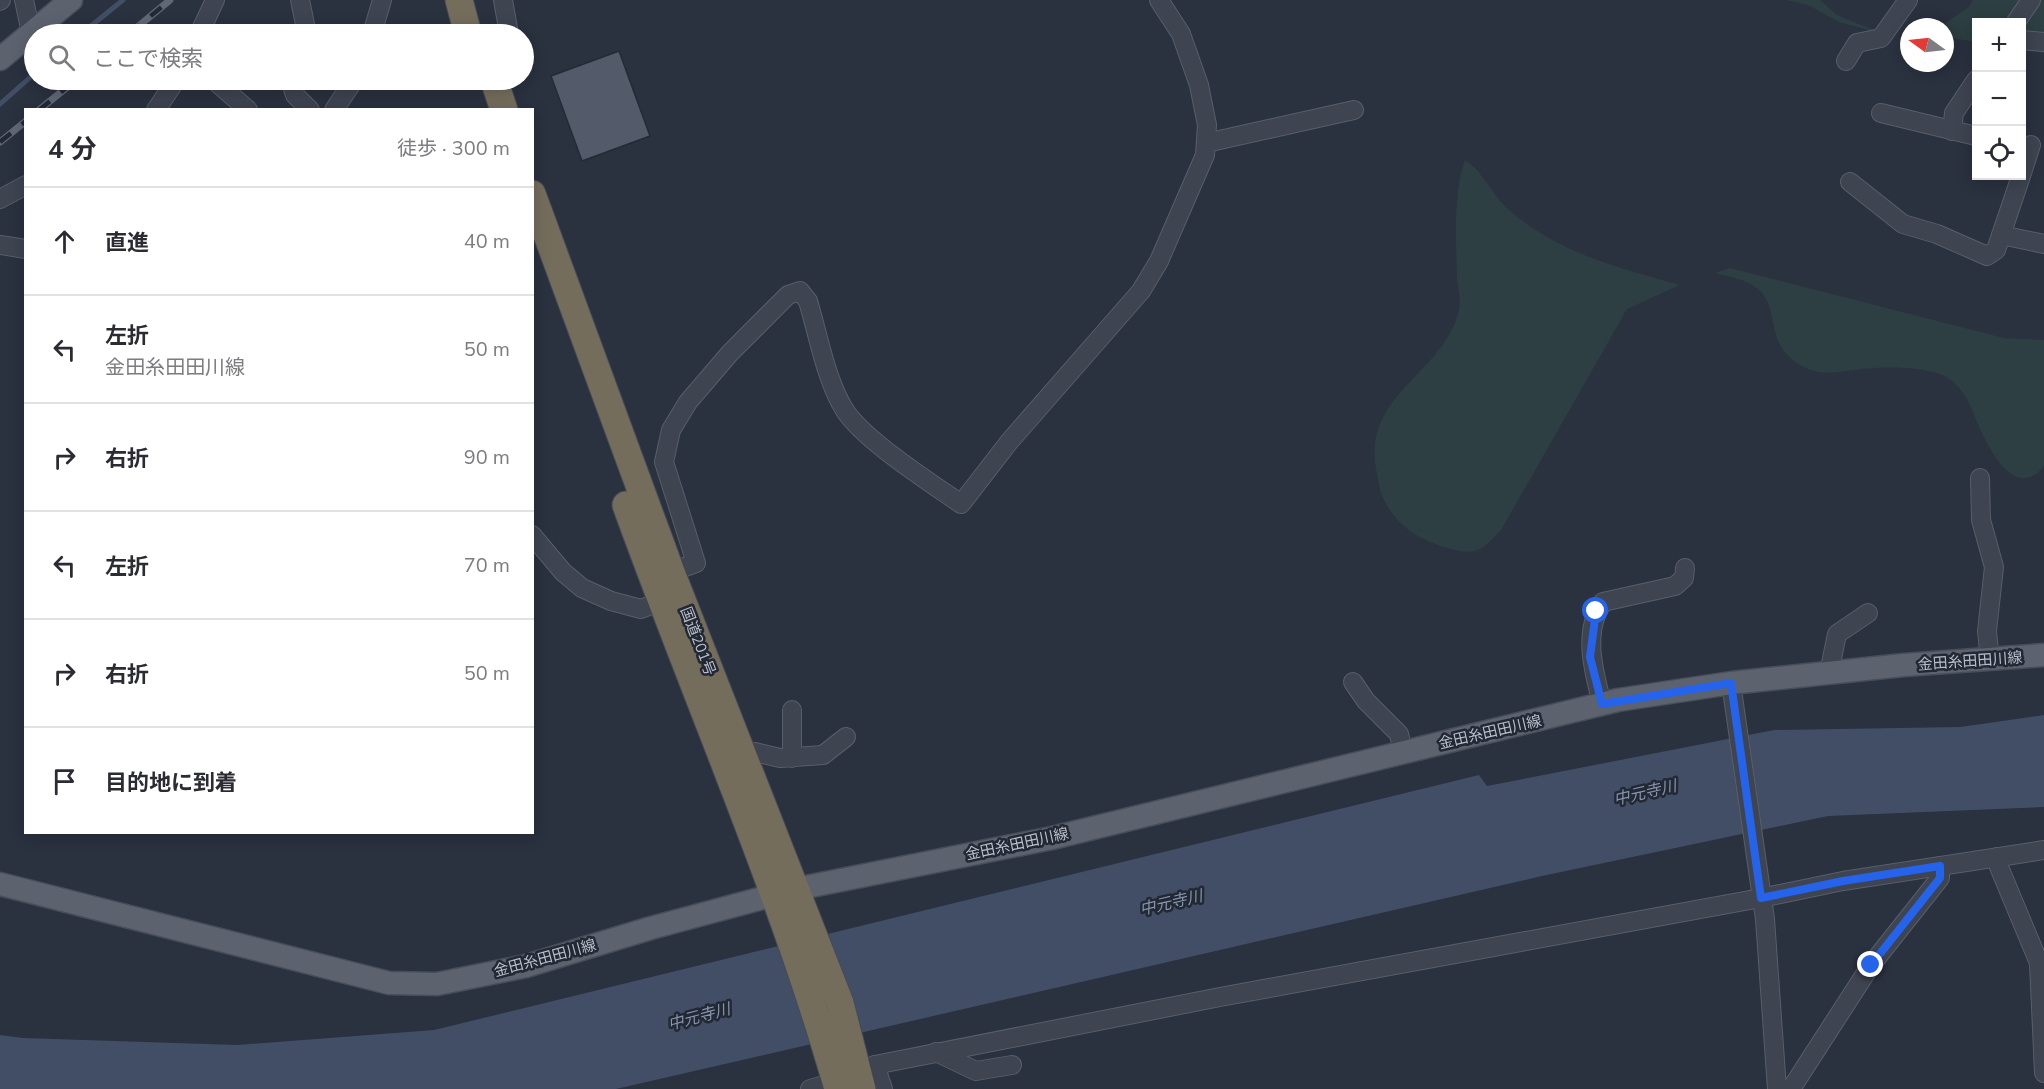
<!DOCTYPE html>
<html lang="ja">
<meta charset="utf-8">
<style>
body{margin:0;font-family:"Nunito Sans","Noto Sans JP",sans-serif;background:#f2f2f3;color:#2b2b33}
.controls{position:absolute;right:18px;top:18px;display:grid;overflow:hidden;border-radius:0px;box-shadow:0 3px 15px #0003}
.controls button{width:54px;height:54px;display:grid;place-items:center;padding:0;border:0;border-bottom:2px solid #e1e1e2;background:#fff;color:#2b2b33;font:30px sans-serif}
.compass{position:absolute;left:1900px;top:18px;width:54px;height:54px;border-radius:50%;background:#fff;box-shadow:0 3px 15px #0003;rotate:285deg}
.stop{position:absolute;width:18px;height:18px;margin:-14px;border:4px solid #2563eb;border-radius:50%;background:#fff}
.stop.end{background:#2563eb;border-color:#fff;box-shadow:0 2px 6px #0008}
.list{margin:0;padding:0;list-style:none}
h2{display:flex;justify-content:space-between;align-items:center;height:78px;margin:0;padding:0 24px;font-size:26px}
h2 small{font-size:20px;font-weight:400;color:#7c7c81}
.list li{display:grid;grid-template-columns:39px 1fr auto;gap:18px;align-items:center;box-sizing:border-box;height:108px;padding:0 24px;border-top:2px solid #e1e1e2}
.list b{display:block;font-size:22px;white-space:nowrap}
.list p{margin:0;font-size:20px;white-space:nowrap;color:#7c7c81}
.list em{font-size:20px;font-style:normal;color:#7c7c81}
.icon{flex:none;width:33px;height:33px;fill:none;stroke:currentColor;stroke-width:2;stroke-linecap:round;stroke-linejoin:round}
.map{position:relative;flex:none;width:2044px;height:1089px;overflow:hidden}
.search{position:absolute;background:#fff;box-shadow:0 3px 15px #0003;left:24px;top:24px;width:510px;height:66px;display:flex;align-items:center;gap:15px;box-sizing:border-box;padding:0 21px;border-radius:33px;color:#7c7c81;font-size:22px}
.panel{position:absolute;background:#fff;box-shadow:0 3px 15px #0003;left:24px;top:108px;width:510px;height:726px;border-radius:0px}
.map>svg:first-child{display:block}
.green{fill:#2d3f42}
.water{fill:#414e66}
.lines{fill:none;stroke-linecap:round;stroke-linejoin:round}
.stream{stroke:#414e66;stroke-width:5}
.building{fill:#535a6a;stroke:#242b37;stroke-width:1.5}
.minor-casing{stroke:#585f6a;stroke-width:20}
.major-casing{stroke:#474d59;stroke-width:25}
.highway-casing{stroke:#454c57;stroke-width:29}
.minor{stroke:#3e4450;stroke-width:18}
.major{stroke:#5c636f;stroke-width:22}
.highway{stroke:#756d5c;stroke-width:27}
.rail-casing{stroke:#606876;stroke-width:7}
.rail{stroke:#222935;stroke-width:4.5;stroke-dasharray:14;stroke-linecap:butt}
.route{stroke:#2563eb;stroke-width:8}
.labels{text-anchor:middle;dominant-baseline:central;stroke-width:5;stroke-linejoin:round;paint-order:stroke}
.street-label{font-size:15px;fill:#babfca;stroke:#222935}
.water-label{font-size:16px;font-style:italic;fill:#8694ad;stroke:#222935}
</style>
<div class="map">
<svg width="2044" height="1089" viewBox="0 0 2044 1089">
<rect width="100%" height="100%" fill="#2a313f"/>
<g class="green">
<path d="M1786 0H1820L1837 15 1883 34 1839 22 1808 5Z"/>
<path d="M1973 0H2044V53L2022 50V22H1976V42L1945 37V27H1940L1969 7Z"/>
<path d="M1465 160C1483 171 1492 195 1508 209 1556 252 1619 268 1680 285L1627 309 1501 530C1481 552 1476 556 1447 548 1417 539 1395 525 1382 496 1379 487 1378 478 1376 469 1363 393 1444 374 1459 310 1461 300 1458 288 1457 278 1456 243 1453 192 1465 160Z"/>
<path d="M1730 268 2004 338 2044 340V466C2010 509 1979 427 1970 405 1966 396 1959 387 1951 380 1935 366 1883 366 1862 369 1840 371 1821 378 1800 365 1765 344 1780 314 1761 292 1751 280 1729 277 1715 273Z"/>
</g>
<path class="water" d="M2044 715V807L1828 816 1542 876 616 1089H0V1035L23 1038 237 1045 434 1030 1479 775 1487 786 1774 730 1960 727Z"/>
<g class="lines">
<g class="stream">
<path d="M81 34 123 0"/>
<path d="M0 104 34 74"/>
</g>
</g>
<path class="building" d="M619 51 650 136 582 161 551 76Z"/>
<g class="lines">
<g class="minor-casing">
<g id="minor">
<path d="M24 0 31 33"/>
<path d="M300 0 307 34"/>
<path d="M503 0 509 34"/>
<path d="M0 1 1 0"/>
<path d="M2016 22 2031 0"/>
<path d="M199 34 215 0"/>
<path d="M372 34 382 0"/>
<path d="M2022 40 2044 42"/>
<path d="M1846 61 1857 43 1881 38 1908 0"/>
<path d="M214 80 248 110"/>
<path d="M298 80 293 89 295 95 310 110"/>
<path d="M156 110 176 80"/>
<path d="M334 110 354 80"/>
<path d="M1881 113 1976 136"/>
<path d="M1952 131 1954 113 1976 80"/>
<path d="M1206 143 1354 110"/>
<path d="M2022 173 2031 145"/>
<path d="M1850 182 1903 224 1937 234 1987 256 1996 250 2021 176"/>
<path d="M0 199 26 185"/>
<path d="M2001 235 2044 244"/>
<path d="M0 245 26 249"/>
<path d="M1980 478 1981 520 1994 567 1987 631 1990 660"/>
<path d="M532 535 563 572 582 588 611 601 641 609 661 601"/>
<path d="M671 572 696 563 664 462 671 430 688 402 730 353 788 295 800 291 808 301C818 334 826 380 844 409 862 439 931 483 961 504L1009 442 1141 291 1159 261 1205 155 1207 125 1199 85 1181 34 1159 0"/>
<path d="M1829 673 1837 634 1868 613"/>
<path d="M1353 682 1366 701 1399 734 1403 752"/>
<path d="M1731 683 1765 919 1777 1089"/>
<path d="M1602 704C1594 672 1582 632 1603 602L1675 586 1684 578 1685 568"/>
<path d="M743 757 755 752 780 758 823 755 846 737"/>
<path d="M792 758V710"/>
<path d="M1997 857 1999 867 2039 963 2044 1073"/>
<path d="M936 1052 976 1071 1012 1065"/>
<path d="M875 1065 883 1089"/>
<path d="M810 1089 858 1075 875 1065 1220 997 1761 898 1843 881 2044 850"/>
<path d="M1791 1089 1871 965 1940 878V866"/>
</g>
</g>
<g class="major-casing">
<g id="major">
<path d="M0 59 71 0"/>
<path d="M0 884 389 983 437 984 526 966 651 928 796 889 1052 838 1618 700 1731 683 1904 665 2044 655"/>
</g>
</g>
<g class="highway-casing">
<g id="highway">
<path d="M459 0 468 34"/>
<path d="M494 80 504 110"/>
<path d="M532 194 671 572 840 1003 862 1089"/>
<path d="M626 505C696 699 781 890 838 1089"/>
</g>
</g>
<use href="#minor" class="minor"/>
<use href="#major" class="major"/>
<use href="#highway" class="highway"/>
<g class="rail-casing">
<g id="rail">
<path d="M129 34 170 0"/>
<path d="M39 110 76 80"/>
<path d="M0 142 26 121"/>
</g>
</g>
<use href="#rail" class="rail"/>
</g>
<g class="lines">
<path class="route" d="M1596 611 1590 657 1602 704 1731 683 1761 898 1843 881 1940 866V878L1871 965"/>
</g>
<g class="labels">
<g class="street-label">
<text transform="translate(698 641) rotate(69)">国道201号</text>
<text transform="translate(1970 661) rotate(-4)">金田糸田田川線</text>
<text transform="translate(1490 732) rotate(-13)">金田糸田田川線</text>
<text transform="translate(1017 844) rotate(-12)">金田糸田田川線</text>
<text transform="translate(545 958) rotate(-15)">金田糸田田川線</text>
</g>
<g class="water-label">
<text transform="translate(1645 793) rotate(-13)">中元寺川</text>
<text transform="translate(1171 903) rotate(-13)">中元寺川</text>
<text transform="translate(699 1017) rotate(-15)">中元寺川</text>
</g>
</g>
</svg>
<div class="controls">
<button>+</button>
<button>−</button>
<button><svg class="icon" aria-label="locate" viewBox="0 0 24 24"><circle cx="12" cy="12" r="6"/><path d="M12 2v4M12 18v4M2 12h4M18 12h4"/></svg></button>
</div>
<svg class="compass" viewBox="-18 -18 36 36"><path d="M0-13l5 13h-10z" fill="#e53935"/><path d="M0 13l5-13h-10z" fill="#7c7c81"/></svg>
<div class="stop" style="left:1596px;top:611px"></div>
<div class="stop end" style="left:1871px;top:965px"></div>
<div class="search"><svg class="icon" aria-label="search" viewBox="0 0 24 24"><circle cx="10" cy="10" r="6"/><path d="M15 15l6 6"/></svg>ここで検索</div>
<section class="panel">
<h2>4 分<small>徒歩 · 300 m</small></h2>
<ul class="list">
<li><svg class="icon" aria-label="ahead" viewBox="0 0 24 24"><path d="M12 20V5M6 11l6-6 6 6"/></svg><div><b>直進</b></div><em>40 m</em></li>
<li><svg class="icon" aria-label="left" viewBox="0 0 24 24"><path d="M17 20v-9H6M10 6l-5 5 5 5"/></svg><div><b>左折</b><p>金田糸田田川線</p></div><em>50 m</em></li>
<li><svg class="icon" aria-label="right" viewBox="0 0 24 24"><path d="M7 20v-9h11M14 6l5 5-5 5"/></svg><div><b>右折</b></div><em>90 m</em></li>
<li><svg class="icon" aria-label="left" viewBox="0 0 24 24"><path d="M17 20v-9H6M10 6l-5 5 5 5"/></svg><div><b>左折</b></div><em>70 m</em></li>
<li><svg class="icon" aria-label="right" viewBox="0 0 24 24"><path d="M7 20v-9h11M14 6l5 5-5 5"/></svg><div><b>右折</b></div><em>50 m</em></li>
<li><svg class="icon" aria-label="arrive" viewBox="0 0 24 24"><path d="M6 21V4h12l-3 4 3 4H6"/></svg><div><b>目的地に到着</b></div></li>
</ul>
</section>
</div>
